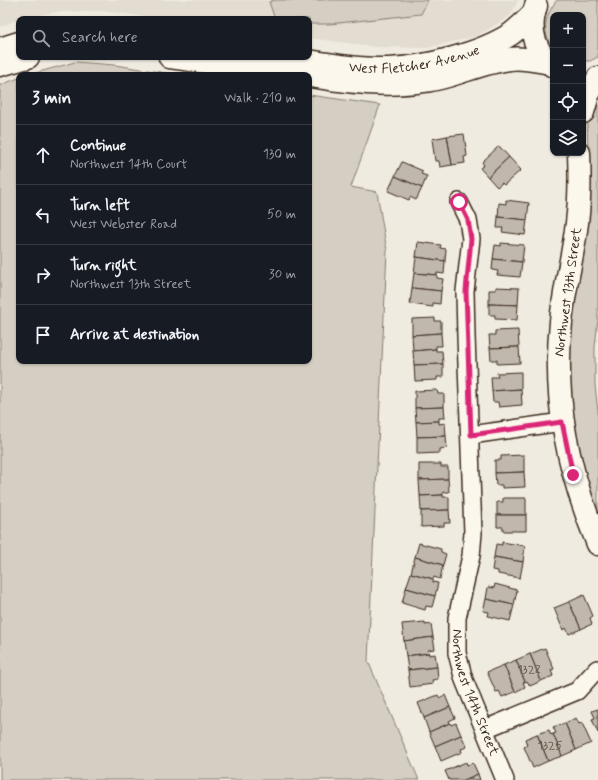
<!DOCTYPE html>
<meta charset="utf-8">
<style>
body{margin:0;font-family:Mynerve,sans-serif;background:#242831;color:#f1f3f6}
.controls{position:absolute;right:12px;top:12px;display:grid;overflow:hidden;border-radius:8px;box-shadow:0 1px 3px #0004}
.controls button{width:36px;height:36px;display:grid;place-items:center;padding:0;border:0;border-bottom:1px solid #363941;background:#171b24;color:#f1f3f6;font:20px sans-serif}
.stop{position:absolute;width:12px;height:12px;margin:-9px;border:3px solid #db2777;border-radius:50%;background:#fff}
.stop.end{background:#db2777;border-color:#fff;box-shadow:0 1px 4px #0008}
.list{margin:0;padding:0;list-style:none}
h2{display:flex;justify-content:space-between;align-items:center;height:52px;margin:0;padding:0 16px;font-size:17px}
h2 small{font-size:13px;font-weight:400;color:#9ea1a6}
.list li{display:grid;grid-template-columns:26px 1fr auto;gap:12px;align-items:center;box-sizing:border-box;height:60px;padding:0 16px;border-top:1px solid #363941}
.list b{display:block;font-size:15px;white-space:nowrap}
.list p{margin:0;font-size:13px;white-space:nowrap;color:#9ea1a6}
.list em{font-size:13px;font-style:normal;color:#9ea1a6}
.icon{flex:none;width:22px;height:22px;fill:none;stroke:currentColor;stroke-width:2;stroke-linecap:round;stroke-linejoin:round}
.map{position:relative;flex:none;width:598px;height:780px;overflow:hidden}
.search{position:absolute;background:#171b24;box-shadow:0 1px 3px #0004;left:16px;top:16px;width:296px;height:44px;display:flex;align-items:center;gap:10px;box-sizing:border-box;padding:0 14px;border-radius:8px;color:#9ea1a6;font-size:15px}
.panel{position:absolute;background:#171b24;box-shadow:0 1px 3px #0004;left:16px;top:72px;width:296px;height:292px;border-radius:8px}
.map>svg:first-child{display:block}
.built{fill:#e2dcd1}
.green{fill:#d5cec3;stroke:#887c70}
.building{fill:#c0b8ad;stroke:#3b2a1e}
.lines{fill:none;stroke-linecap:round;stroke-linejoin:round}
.minor-casing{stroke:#3b2a1e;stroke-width:20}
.major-casing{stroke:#3b2a1e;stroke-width:25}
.minor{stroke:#fbf7ec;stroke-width:17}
.major{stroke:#fbf7ec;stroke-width:22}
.route{stroke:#db2777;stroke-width:5}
.labels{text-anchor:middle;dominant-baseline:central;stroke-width:4;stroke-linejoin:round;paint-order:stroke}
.number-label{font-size:12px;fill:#5c4e42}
.street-label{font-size:14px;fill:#3b2a1e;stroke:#fbf7ec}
</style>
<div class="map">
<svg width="598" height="780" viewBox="0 0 598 780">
<rect width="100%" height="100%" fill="#f0ebe0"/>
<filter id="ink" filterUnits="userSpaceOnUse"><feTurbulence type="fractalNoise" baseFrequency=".025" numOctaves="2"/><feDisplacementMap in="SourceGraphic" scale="8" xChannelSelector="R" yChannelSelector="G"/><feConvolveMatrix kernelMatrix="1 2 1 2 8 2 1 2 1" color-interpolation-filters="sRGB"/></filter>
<g filter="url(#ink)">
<path class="built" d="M0 0H518L510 16 477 36 427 48 377 47 309 38V19H163L101 11 57 12 19 19 0 27Z"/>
<g class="green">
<path d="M275 0H428L421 14 329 24H309V19H275L269 2Z"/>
<path d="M557 0H598V57L590 61H583V15H553V48C541 32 545 15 557 0Z"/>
<path d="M75 62 115 65 180 75H28Z"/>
<path d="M19 78V361H309V95L380 105 351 187 377 192 387 251 368 661 419 780H0V85Z"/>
<path d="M598 88V319L595 347V385L598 412V521L579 467 567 362 589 177 587 122 591 103Z"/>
</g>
<g class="building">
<path d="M464 134 467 156 464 157 465 163 452 165 447 136Z"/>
<path d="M447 136 452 165 440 167 439 161H435L432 139Z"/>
<path d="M499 146 509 157 488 177 480 168 484 165 482 162Z"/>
<path d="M509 157 521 170 504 185 502 183 497 187 488 177Z"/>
<path d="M402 162 423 171 421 174 427 176 422 188 395 176Z"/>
<path d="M395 176 422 188 416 200 410 197 409 200 388 191Z"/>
<path d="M506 200 529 203 527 220 498 217 499 203 506 204Z"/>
<path d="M498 217 527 220 525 235 502 232 503 228H497Z"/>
<path d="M418 242 441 245 440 248 446 249 445 261 416 257Z"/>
<path d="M501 243 524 245 522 262 493 259 495 245 501 246Z"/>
<path d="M416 257 445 261 444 274 437 273V275L414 273Z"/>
<path d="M493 259 522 262 520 277 497 275 498 271 492 270Z"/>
<path d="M414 273 437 275V278L443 279 441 291 412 288Z"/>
<path d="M496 287 519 288 518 305 489 304V290H496Z"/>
<path d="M412 288 441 291 440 304 433 303V307L410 304Z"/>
<path d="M489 304 518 305 517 320 495 319V315H489Z"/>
<path d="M435 318V321H441V333L412 335V319Z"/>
<path d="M518 330 519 347 490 348 489 335H495V331Z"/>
<path d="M441 333 442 346H436V349L413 351 412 335Z"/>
<path d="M519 347 520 363 497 364V360H491L490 348Z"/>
<path d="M436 349V351H442L443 364 414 365 413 351Z"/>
<path d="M443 364V377H437V380L415 381 414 365Z"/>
<path d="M521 372V389L492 391 491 377H498L497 373Z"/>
<path d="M521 389 522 405 499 407 498 402H493L492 391Z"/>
<path d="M437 390 438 394H444V407L415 408V391Z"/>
<path d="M444 407 445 418H439V421L416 422 415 408Z"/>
<path d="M439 421V424L445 423 446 436 417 437 416 422Z"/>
<path d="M446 436 447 448 440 449V453L417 454V437Z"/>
<path d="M524 455V472L495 473V460H501V456Z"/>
<path d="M419 464H441V467H448V479L419 480Z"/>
<path d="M524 472 525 487 502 488V485H496L495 473Z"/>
<path d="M448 479 449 492H443V495L420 496 419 480Z"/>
<path d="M443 495V497H449V510L421 511 420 496Z"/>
<path d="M503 498H526V515H497V502H503Z"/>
<path d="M449 510 450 523H444V526L421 527V511Z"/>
<path d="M497 515H526V531H503V527H497Z"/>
<path d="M502 542 525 546 523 562 494 557 496 544 502 545Z"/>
<path d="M419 543 441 549V552L446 554 443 565 415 557Z"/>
<path d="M415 557 443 565 440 579 434 577 433 579 411 573Z"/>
<path d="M494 557 523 562 520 578 498 574V571L492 570Z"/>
<path d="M411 573 433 579V582L438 583 435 596 406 588Z"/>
<path d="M495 584 517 590 514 605 486 599 488 587 494 588Z"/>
<path d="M406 588 435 596 432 607 426 606 425 610 402 603Z"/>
<path d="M584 595 593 616 590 618 592 624 581 629 569 602Z"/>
<path d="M486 599 514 605 510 621 488 616 489 612 483 611Z"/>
<path d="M569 602 581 629 569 634 566 628 563 630 554 608Z"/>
<path d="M425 622V625L431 624 433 637 404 641 402 624Z"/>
<path d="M433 637 435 649 428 650 429 653 406 656 404 641Z"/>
<path d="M545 648 554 669 551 670 553 676 541 681 530 654Z"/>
<path d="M429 653V655L435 654 437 667 408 670 406 656Z"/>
<path d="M530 654 541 681 530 686 527 681 525 682 516 660Z"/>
<path d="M516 660 525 682H523L525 687 515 692 504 665Z"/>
<path d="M504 665 515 692 502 697 499 691 496 692 487 672Z"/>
<path d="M437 667 438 679 432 680 433 684 410 687 408 670Z"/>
<path d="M438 695 439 698 445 695 450 707 424 718 418 703Z"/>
<path d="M450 707 455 718 449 721 450 723 429 732 424 718Z"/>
<path d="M598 709V733L592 719 595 718 592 711Z"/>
<path d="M576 718 579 724 582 723 591 743 576 750 565 723Z"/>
<path d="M450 723 451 725 456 723 461 735 435 746 429 732Z"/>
<path d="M565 723 576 750 562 756 553 734 556 733 553 727Z"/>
<path d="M549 730 551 735 553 734 562 756 548 761 537 734Z"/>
<path d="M537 734 548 761 533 768 524 747 527 745 525 739Z"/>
<path d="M461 735 467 747 461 749 462 752 441 761 435 746Z"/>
<path d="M466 762 467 765 473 763 478 774 464 780H449L445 771Z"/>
<path d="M478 774 480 780H464Z"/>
</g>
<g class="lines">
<g class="minor-casing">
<g id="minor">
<path id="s1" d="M459 202 468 220 471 239 465 291 466 336 473 533 471 556 457 618V653L464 680 505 780"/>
<path d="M471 435 562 422"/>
<path d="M485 729 577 691 597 669"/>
</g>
</g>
<g class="major-casing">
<g id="major">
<path d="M536 6C528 28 534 52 553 66"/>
<path d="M0 49 19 43"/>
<path d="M170 57 299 75"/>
<path id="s2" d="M283 57C318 62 354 70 389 69 426 67 480 54 511 34 519 28 526 21 534 13"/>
<path d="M0 65 28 57"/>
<path d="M309 76C348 82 386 87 425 81 454 77 481 62 510 59 524 57 537 61 550 63"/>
<path d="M583 112 588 95 598 78"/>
<path d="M579 153C580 177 580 199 577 223 573 256 564 289 561 322 553 402 568 471 598 544"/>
</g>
</g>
<use href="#minor" class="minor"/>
<use href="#major" class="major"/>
</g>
</g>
<g class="lines" filter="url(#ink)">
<path class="route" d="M459 202 468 220 471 239 466 291 471 435 562 422 573 475"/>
</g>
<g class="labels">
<g class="number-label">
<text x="529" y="670">1322</text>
<text x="550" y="746">1325</text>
</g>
<g class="street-label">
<text stroke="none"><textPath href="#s2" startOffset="133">West Fletcher Avenue</textPath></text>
<text transform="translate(568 292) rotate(-82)">Northwest 13th Street</text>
<text stroke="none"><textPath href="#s1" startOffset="498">Northwest 14th Street</textPath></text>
</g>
</g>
</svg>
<div class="controls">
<button>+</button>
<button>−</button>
<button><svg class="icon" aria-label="locate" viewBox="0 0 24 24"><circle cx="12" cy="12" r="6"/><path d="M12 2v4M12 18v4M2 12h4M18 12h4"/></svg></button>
<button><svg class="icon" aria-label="layers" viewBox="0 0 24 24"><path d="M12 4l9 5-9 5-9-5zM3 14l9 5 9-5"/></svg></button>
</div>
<div class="stop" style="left:459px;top:202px"></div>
<div class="stop end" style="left:573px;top:475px"></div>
<div class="search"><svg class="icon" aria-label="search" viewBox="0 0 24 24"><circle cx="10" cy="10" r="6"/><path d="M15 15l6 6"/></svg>Search here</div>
<section class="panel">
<h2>3 min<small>Walk · 210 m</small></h2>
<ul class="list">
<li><svg class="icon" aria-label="ahead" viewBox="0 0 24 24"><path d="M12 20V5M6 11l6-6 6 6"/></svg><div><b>Continue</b><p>Northwest 14th Court</p></div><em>130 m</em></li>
<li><svg class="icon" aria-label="left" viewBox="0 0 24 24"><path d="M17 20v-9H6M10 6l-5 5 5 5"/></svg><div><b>Turn left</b><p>West Webster Road</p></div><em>50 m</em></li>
<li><svg class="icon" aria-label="right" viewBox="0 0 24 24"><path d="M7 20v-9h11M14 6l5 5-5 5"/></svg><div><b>Turn right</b><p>Northwest 13th Street</p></div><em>30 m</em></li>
<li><svg class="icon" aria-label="arrive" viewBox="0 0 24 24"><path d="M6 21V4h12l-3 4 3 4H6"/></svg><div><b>Arrive at destination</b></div></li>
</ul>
</section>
</div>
